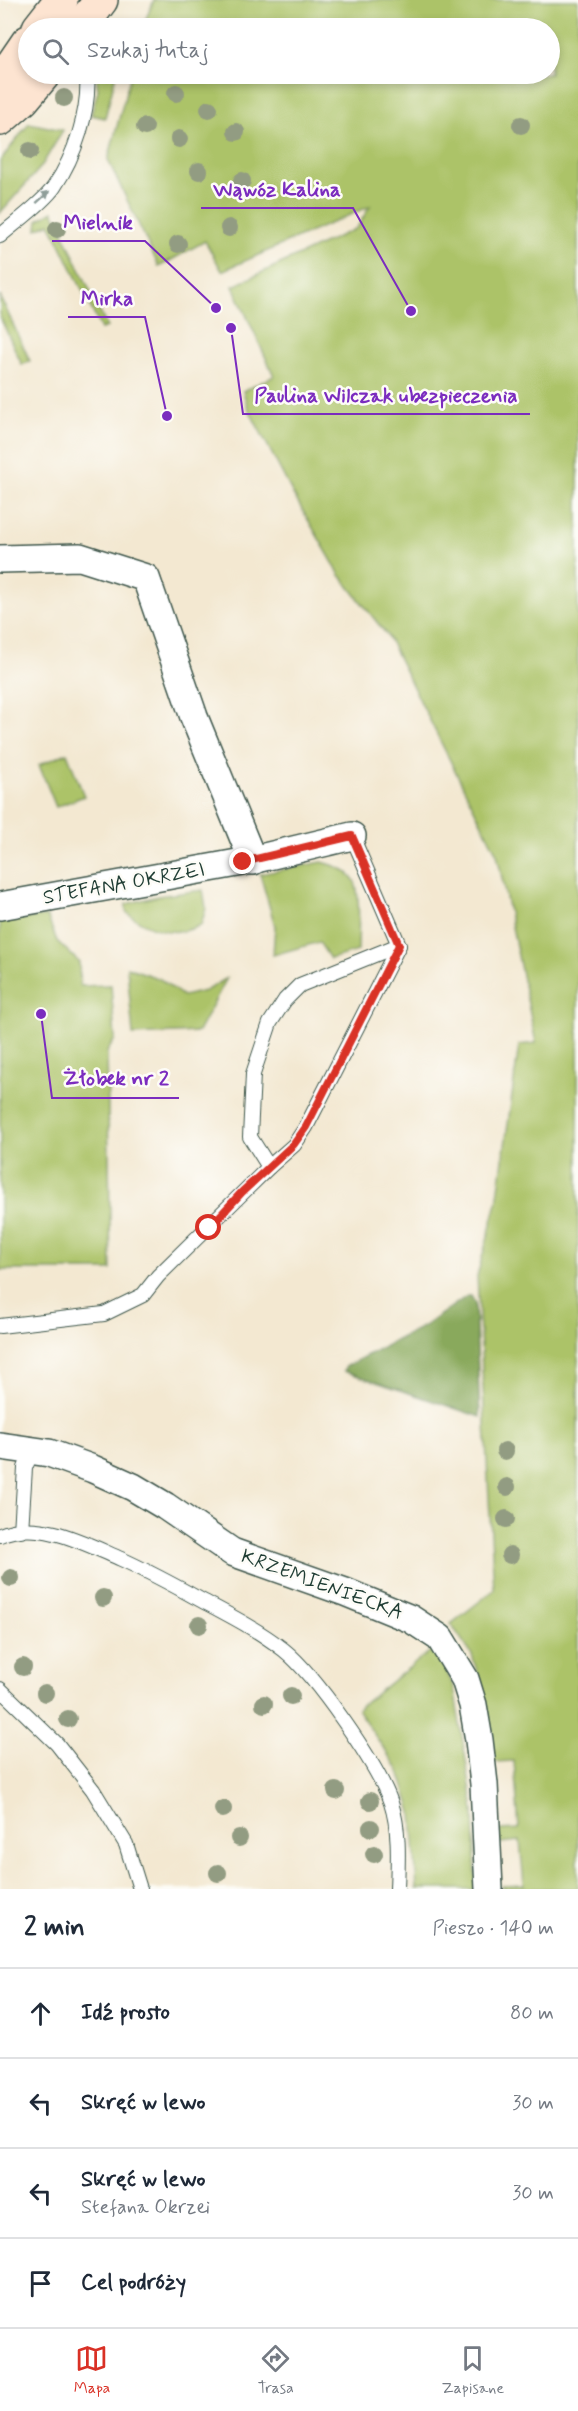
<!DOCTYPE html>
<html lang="pl">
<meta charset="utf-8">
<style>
body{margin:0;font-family:Mynerve,sans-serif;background:#f6f6f7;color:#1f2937}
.stop{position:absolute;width:18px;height:18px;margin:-14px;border:4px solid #d93025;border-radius:50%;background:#fff}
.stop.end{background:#d93025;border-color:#fff;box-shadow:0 2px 6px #0008}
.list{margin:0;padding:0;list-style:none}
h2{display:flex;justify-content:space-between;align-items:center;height:78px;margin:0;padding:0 24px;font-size:26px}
h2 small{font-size:20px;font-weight:400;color:#747a83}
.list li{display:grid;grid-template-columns:39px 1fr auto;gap:18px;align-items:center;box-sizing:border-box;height:90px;padding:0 24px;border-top:2px solid #e0e1e3}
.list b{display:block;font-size:22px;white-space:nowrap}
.list p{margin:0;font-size:20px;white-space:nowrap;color:#747a83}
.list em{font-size:20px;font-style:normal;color:#747a83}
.icon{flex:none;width:33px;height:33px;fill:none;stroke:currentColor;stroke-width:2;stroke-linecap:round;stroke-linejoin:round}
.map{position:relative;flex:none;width:578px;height:1889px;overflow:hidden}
.search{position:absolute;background:#fff;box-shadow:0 3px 9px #0003;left:18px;right:18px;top:18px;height:66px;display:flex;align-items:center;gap:15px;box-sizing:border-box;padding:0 21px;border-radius:33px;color:#747a83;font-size:22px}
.sheet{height:438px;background:#fff}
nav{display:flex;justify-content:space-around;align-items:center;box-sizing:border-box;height:84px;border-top:2px solid #e0e1e3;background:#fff;font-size:16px;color:#747a83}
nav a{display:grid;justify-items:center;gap:3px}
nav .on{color:#d93025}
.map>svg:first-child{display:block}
.green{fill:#acc367;stroke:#66804e;stroke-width:1.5}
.forest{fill:#89a95c;stroke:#547348;stroke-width:1.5}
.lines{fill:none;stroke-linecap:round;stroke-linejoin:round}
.lane-casing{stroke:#3f574c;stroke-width:16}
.street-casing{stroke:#3f574c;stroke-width:30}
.secondary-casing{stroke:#3f574c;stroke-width:36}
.lane{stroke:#fff;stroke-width:14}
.street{stroke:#fff;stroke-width:27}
.secondary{stroke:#fde4d1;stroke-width:33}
.tree{fill:#929c82}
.oneway{fill:#8f9e9a}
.route{stroke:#d93025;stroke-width:8}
.labels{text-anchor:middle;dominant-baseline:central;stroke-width:5;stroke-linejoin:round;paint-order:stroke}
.street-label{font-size:20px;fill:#1f3d34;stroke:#fdfcf7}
.leader{fill:none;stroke:#7b2cbf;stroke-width:2}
.callout-dot{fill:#7b2cbf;stroke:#fdfcf7;stroke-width:2}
.callout-label{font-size:21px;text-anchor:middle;font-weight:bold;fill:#7b2cbf;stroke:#fdfcf7;stroke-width:5;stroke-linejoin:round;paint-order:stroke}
</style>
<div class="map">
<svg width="578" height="1889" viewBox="0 0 578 1889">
<rect width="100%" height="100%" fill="#fdfcf7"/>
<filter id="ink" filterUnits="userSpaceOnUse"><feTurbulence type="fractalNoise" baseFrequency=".0167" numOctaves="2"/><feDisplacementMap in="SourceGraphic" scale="12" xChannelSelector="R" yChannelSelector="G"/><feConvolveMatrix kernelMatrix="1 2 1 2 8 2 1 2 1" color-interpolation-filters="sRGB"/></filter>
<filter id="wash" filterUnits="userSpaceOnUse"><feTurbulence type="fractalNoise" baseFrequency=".008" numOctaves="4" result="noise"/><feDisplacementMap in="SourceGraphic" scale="24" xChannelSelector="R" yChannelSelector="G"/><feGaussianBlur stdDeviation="1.35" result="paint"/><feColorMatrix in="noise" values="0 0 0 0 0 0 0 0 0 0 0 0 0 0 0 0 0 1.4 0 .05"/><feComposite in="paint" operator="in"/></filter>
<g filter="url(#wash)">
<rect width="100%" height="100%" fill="#f3e8d1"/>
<g class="green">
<path d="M154 0H578V1889H502V1886L524 1885 520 1841 500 1843 499 1830 519 1829 514 1761 494 1762 488 1708 472 1655 451 1624 494 1590 477 1276 497 1203 519 1045 536 1043 497 854 387 635 340 575 293 494 248 408 243 391 274 376 233 286 357 228 370 206 222 271 205 241 159 267 108 160 131 74H550V28H142Z"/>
<path d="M96 74H116L105 118 91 115 98 90Z"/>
<path d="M29 123 63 130 41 167 0 213V161Z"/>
<path d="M53 211 107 327 101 329 50 223 37 229 38 220Z"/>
<path d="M0 296 30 361 22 365 0 317Z"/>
<path d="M67 753 84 796 56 807 39 765Z"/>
<path d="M322 862C333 865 347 869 354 880 361 894 358 934 358 951L330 959 319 942 273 955 275 926 260 874Z"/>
<path d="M203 890 206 908 201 925C175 938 148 930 126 912V904L158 896Z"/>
<path d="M47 916 57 941 79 962 80 986 111 985 115 1039 107 1052 111 1270H0V921Z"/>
<path d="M127 967 160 979 183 996 205 991 227 978 198 1032 133 1035Z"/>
<path d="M433 1649 441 1658 454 1688 474 1810 476 1889H417L412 1812 399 1771 357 1709Z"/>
</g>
<path class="forest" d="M467 1296H471L475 1303 480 1417 344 1371 346 1366 424 1326Z"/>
</g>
<g filter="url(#ink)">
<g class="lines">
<g class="lane-casing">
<g id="lane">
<path d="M0 236C15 223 44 202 54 187 75 156 90 111 87 74"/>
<path d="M269 1167 294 1145 306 1127 399 945"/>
<path d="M0 1326 104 1314 143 1295 158 1276 269 1167 250 1137 253 1074 270 1023 285 1000 300 985 399 945 352 836"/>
<path d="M21 1531 25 1468 32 1451"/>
<path d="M0 1535C39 1518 86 1544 121 1559 148 1571 173 1585 199 1599 229 1615 257 1629 284 1650 315 1675 378 1765 391 1803 400 1830 398 1861 397 1889"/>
<path d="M0 1689 57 1744 93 1790 126 1844 140 1889"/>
</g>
</g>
<g class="street-casing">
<g id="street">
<path d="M0 559 80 557 146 578 194 717 253 861"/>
<path d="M0 906 243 862 352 836"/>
<path d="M0 1446 49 1453 93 1469 133 1487 165 1506 232 1552 345 1592 411 1619 440 1638 465 1679 473 1705 479 1740 484 1784 489 1889"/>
</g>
</g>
<g class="secondary-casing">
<g id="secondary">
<path d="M39 28 61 0"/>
<path d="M80 28 101 0"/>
<path d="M0 83 28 42"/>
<path d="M0 119 23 99 44 74"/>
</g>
</g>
<use href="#lane" class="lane"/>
<use href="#street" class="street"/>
<use href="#secondary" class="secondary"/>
</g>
<g class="tree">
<circle cx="176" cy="93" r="9"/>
<circle cx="64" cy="98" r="9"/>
<circle cx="209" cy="109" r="9"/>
<circle cx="521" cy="125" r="9"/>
<circle cx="145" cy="127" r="9"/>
<circle cx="236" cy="132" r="9"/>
<circle cx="179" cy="139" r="9"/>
<circle cx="30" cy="151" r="9"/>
<circle cx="199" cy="171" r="9"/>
<circle cx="242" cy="181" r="9"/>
<circle cx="229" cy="228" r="9"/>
<circle cx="57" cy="229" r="9"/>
<circle cx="178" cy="244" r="9"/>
<circle cx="505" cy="1451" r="9"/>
<circle cx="507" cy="1487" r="9"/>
<circle cx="506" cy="1519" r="9"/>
<circle cx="510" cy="1555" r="9"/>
<circle cx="11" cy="1578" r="9"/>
<circle cx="103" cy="1598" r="9"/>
<circle cx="199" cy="1625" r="9"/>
<circle cx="23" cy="1667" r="9"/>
<circle cx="45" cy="1693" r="9"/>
<circle cx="291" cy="1696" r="9"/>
<circle cx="264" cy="1704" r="9"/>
<circle cx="68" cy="1719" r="9"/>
<circle cx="336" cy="1791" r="9"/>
<circle cx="370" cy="1801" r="9"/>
<circle cx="223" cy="1809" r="9"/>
<circle cx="371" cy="1828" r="9"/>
<circle cx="239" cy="1838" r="9"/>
<circle cx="374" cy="1854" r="9"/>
<circle cx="218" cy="1873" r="9"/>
</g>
<defs><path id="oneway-solid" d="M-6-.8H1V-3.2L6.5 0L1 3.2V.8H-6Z" transform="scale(1.5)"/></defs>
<use class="oneway" href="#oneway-solid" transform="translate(43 197) rotate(-42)"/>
</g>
<g class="lines" filter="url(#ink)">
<path class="route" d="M209 1228 242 1192 294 1144 306 1127 399 945 352 836 243 862"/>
</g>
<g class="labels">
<g class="street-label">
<text transform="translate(124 884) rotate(-10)">STEFANA OKRZEI</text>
<text transform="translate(322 1585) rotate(20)">KRZEMIENIECKA</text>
</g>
</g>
<path class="leader" d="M411 311L353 208H201M216 308L145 241H52M167 416L145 317H68M231 328L243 414H530M41 1014L52 1098H179"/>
<g class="callout-dot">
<circle cx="411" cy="311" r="6"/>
<circle cx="216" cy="308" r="6"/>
<circle cx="167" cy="416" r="6"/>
<circle cx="231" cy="328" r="6"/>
<circle cx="41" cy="1014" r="6"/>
</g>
<g class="callout-label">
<text x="277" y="196">Wąwóz Kalina</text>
<text x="98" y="229">Mielnik</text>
<text x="107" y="305">Mirka</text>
<text x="386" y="402">Paulina Wilczak ubezpieczenia</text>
<text x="116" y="1085">Żłobek nr 2</text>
</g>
</svg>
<div class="stop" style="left:209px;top:1228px"></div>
<div class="stop end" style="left:243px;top:862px"></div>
<div class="search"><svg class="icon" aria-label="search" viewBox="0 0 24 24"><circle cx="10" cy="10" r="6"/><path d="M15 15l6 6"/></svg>Szukaj tutaj</div>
</div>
<section class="sheet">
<h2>2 min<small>Pieszo · 140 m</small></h2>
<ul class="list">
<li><svg class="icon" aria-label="ahead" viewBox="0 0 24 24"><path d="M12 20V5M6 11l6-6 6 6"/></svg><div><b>Idź prosto</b></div><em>80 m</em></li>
<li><svg class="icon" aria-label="left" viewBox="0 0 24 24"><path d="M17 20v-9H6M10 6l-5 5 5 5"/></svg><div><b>Skręć w lewo</b></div><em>30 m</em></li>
<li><svg class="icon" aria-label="left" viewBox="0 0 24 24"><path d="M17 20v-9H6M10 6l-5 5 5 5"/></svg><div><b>Skręć w lewo</b><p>Stefana Okrzei</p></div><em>30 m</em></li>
<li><svg class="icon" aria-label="arrive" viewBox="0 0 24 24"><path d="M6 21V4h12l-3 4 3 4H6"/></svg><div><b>Cel podróży</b></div></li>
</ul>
</section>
<nav>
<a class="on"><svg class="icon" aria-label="map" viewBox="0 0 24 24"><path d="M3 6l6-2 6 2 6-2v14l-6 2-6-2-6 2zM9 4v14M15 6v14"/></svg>Mapa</a>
<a><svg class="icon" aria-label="directions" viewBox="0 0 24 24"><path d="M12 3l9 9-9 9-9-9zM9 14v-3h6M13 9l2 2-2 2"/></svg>Trasa</a>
<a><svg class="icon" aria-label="saved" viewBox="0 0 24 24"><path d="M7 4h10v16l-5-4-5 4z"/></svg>Zapisane</a>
</nav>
